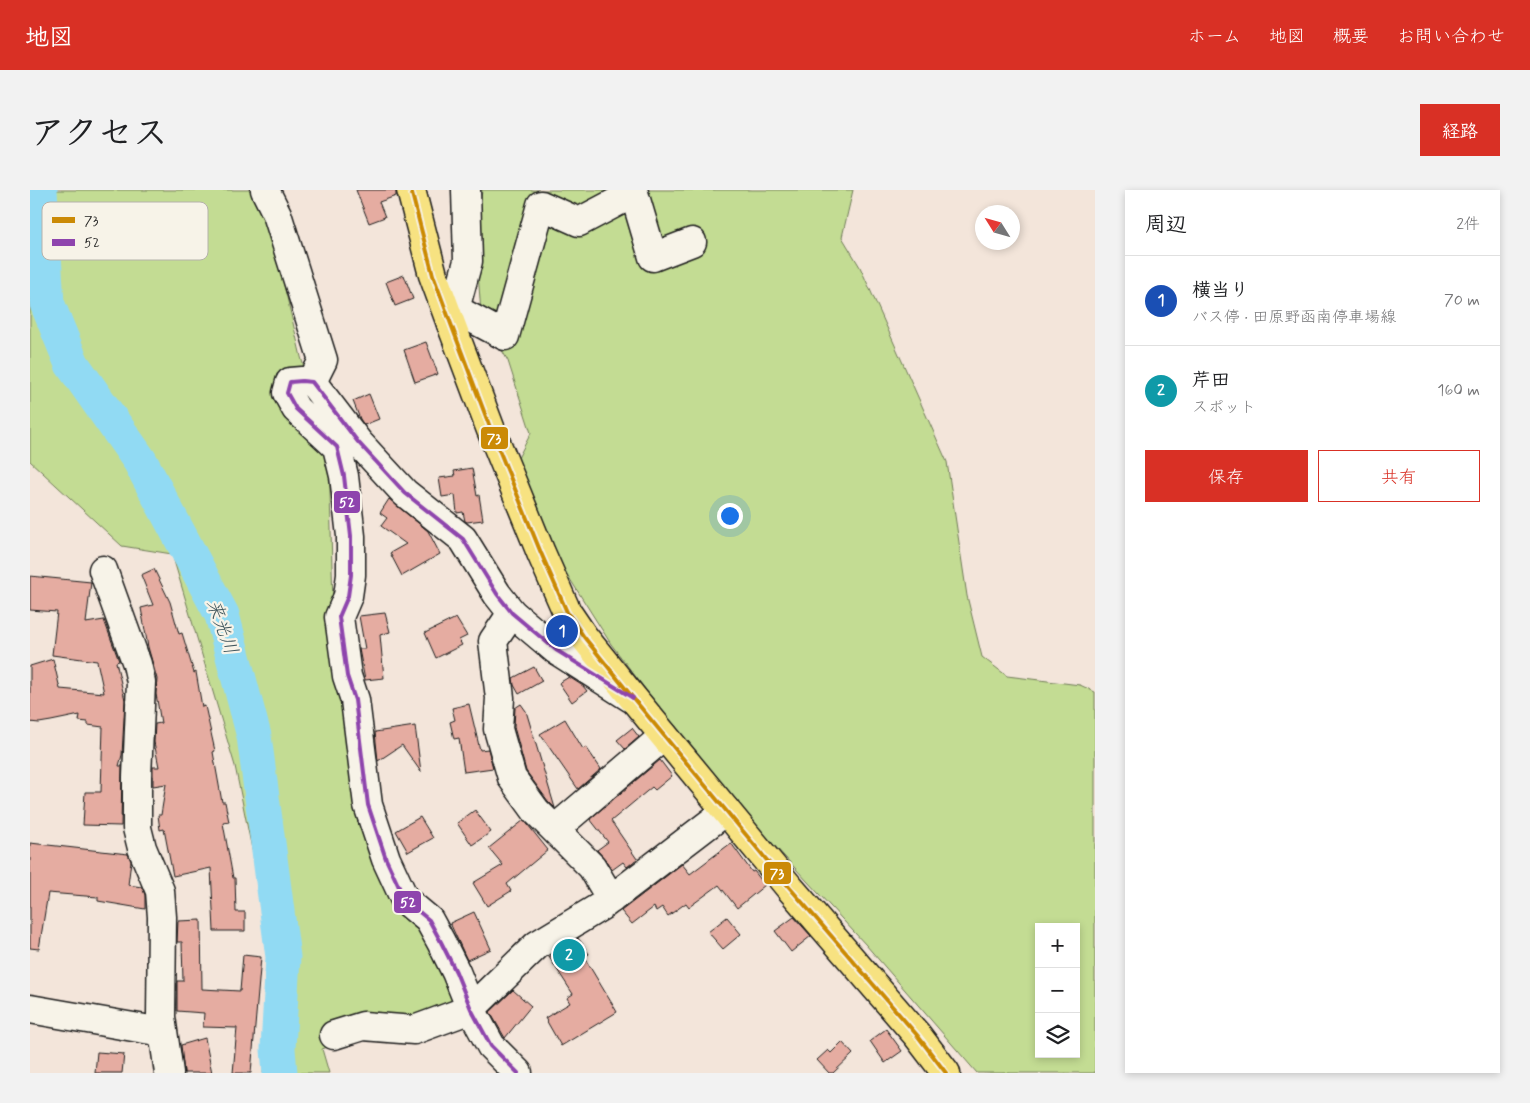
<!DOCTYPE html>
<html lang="ja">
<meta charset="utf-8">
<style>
body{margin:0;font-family:Mynerve,"Klee One",sans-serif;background:#f2f2f2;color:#202124}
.controls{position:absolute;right:15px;bottom:15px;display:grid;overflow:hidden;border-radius:0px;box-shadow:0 2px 8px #0003}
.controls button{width:45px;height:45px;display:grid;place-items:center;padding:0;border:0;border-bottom:1px solid #e0e0e0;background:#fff;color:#202124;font:25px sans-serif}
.compass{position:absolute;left:945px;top:15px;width:45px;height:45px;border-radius:50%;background:#fff;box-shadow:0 2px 8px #0003;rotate:307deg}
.you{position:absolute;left:699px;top:325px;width:18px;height:18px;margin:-12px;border:4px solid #fff;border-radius:50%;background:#1a73e8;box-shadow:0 0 0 8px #1a73e833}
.badge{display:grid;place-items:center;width:32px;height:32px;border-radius:50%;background:#d93025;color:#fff;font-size:16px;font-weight:700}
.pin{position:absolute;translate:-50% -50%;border:2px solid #fff;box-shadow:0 1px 5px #0006}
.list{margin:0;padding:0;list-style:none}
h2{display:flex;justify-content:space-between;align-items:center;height:65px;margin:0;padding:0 20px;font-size:21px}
h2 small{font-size:16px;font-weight:400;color:#757577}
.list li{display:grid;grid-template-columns:32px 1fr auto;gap:15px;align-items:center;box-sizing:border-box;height:90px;padding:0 20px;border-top:1px solid #e0e0e0}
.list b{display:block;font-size:19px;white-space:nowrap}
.list p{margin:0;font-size:16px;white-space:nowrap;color:#757577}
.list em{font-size:16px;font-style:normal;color:#757577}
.actions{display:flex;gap:10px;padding:15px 20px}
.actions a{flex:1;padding:11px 0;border:1px solid #d93025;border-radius:0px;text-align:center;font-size:18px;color:#d93025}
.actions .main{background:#d93025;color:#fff}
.icon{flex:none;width:28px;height:28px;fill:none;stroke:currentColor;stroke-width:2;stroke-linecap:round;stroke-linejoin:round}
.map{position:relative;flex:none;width:1065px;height:883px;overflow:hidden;border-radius:0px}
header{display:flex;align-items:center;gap:30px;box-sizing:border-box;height:70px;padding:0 25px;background:#d93025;color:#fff}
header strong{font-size:24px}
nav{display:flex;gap:28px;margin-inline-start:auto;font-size:18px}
.intro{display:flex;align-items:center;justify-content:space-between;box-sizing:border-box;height:120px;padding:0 30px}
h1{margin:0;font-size:35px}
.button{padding:12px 22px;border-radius:0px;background:#d93025;color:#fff;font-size:18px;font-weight:700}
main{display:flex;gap:30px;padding:0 30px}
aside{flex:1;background:#fff;border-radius:0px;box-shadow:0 2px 8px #0003}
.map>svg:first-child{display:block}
.green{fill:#c3dc93;stroke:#707c58;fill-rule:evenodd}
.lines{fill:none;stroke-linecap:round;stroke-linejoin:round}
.river{stroke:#91daf3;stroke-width:35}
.building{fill:#e5aca1;stroke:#1c1c1c}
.minor-casing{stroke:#1c1c1c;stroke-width:31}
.major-casing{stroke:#1c1c1c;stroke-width:31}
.minor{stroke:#f7f3e8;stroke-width:28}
.major{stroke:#f7e281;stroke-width:28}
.bus-1-casing{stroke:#f7f3e8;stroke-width:8}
.bus-2-casing{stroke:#f7f3e8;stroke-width:8}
.bus-1{stroke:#cb8a06;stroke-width:4}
.bus-2{stroke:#8e44ad;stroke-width:4}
.labels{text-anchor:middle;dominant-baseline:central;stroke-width:4.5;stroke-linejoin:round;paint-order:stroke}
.water-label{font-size:19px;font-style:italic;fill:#3f555c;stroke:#f7f3e8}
.key{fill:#f7f3e8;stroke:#b5b2ab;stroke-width:1}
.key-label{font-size:14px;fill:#1c1c1c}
.line-badge{stroke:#f7f3e8;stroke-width:2}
.badge-label{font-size:14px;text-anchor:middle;font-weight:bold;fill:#fff}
</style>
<header>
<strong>地図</strong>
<nav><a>ホーム</a><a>地図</a><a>概要</a><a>お問い合わせ</a></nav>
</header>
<div class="intro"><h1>アクセス</h1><a class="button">経路</a></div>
<main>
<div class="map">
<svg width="1065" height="883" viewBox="0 0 1065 883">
<rect width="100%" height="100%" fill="#f3e5da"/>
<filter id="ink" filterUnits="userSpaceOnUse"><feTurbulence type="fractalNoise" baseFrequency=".02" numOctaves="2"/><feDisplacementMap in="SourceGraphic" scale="10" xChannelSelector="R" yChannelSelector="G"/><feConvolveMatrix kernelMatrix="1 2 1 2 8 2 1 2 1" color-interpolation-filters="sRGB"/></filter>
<g filter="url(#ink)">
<g class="green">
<path d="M0 0H224L239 31 271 167 299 264 304 453 354 694 393 739 430 811 292 859 299 883H233L245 772 205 576 142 364 92 356 0 271Z"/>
<path d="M452 0H823L812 47 830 77 917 272 937 406 952 467 977 486 1050 495 1065 502V883H947L836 755 683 589 581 454 521 359 488 268 501 243 478 171 451 123 446 55ZM1009 737H1046V864H1009Z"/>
</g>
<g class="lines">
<path class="river" d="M10 0 17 113 42 174 110 271 192 425 224 546 253 767 248 859 250 883"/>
</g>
<g class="building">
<path d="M326 0H366V6L349 12 355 27 339 33Z"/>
<path d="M374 85 383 109 365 116 356 92Z"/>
<path d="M396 152 408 184 385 192 374 160Z"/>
<path d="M339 204 349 229 334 235 330 229 323 211Z"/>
<path d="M442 278 447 306 449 305 453 330 437 332 435 331 433 322 427 323 425 305 412 307 409 288 425 286 424 281Z"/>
<path d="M359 309 398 341 410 364 372 386 360 363 376 354 351 336 357 328 350 323Z"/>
<path d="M124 379 140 412 149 444 152 443 164 483 166 482 172 517 175 516 185 561 183 562 192 612H195L199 632 193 633 203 688H205L206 722H215V741H184L181 678 143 686 134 639 130 640 128 625H131L136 594 123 596V577H129L124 552 125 534 131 533 126 504 127 489 118 457 111 418 123 415 111 385Z"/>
<path d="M0 386 61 392 56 433 74 430 89 471 86 472 95 510 92 565 89 576H92L91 636 53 635 55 602H71L73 537 58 535V532L49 531 50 525 21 531 9 533 0 532V476L23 469 30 499 74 503 67 471 22 465 27 422 0 420Z"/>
<path d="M355 423 360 442 350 445 354 488 335 490 329 459H335L329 426Z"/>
<path d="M426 428 437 446 429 450 432 455 406 468 395 443Z"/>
<path d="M504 477 512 491 489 504 484 495 483 488Z"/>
<path d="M539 487 553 496 557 501 542 512 529 493Z"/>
<path d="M439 514 450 560 458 559 463 578 434 582 429 548 424 549 420 532 425 530 422 518Z"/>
<path d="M491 514 496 521 525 618 518 611 496 581 484 537 485 518Z"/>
<path d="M535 529 553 559 556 557 571 579 548 599 510 544Z"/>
<path d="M385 536 391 582 372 555 348 571 345 542Z"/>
<path d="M602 538 609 547 595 559 587 550Z"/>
<path d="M630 570 642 586 625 600 622 597 581 631 607 669 597 677 593 672 582 680 575 669 567 660 578 652 560 629Z"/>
<path d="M445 620 461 642 442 655 427 633Z"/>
<path d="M390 627 403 648 378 662 366 641Z"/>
<path d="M494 630 518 660 477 694 481 701 457 716 443 693 473 675 459 658Z"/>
<path d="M0 653 98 664 101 671 98 695 112 697 115 705V719L68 711V707L18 703 9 759 0 758Z"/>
<path d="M701 653 722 682 724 681 735 695 707 718 689 695 659 717 656 713 638 726 632 717 626 721 624 717 602 734 591 721 652 674 660 684Z"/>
<path d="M444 722 461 759 437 770 420 733Z"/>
<path d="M697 727 711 744 693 759 678 742Z"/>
<path d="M764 727 781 746 761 762 745 741Z"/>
<path d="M171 730 172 799 210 801 213 765 231 767 221 883H203L207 838 173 837 174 823 147 821V791H153L152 752H147L148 731Z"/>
<path d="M548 748 559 764 554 767 587 822 531 856 515 828 540 813 537 808 543 804 519 767Z"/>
<path d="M483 800 501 816 475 848 460 822Z"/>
<path d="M856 839 872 861 855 873 840 851Z"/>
<path d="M175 848 182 883H154L151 855Z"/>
<path d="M812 852 823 864 803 883H799L787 870 798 860 801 863Z"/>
<path d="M67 862 94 864 92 883H65Z"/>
</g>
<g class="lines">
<g class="minor-casing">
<g id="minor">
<path d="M235 0 247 24 293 170 282 192"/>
<path d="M425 119 475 146 511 15 549 32 604 3 623 67 662 52"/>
<path d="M421 134 438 71 436 0"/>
<path d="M73 380 107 474 111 492 107 587V638L112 658 130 701 132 727 131 827 139 883"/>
<path d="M482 423 463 451 470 508 468 539 482 588 506 621 562 677 581 709"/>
<path d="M525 639 634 546"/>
<path d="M0 819 132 842"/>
<path d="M304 845 333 836 384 840 441 819 507 755 573 715 696 621"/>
<path d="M488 883 461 856 441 819 426 782 411 752 399 730 375 710 356 669 338 615 325 510 317 486 309 427 318 406 321 385V346L314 286 307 257 266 219 257 203 260 192 272 191 282 192 328 252 375 303 433 349 467 404 482 423 526 460 601 508"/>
</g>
</g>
<g class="major-casing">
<path id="major" d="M381 0 403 85 421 134 461 240 511 363 537 422 554 447 603 508 759 697 887 845 916 883"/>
</g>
<use href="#minor" class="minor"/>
<use href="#major" class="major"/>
<g class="bus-1-casing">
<path id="bus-1" d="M381 0 403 85 421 134 461 240 511 363 537 422 554 447 603 508 759 697 887 845 916 883"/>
</g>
<g class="bus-2-casing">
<path id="bus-2" d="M488 883 461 856 441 819 426 782 411 752 399 730 375 710 356 669 338 615 325 510 317 486 309 427 318 406 321 385V346L314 286 307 257 266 219 257 203 260 192 272 191 282 192 328 252 375 303 433 349 467 404 482 423 526 460 603 508"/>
</g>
<use href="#bus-1" class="bus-1"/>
<use href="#bus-2" class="bus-2"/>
</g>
</g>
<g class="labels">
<g class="water-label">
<text transform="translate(192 437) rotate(70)">来光川</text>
</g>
</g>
<rect x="12" y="12" width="166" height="58" rx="8" class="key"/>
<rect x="22" y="27" width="23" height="6" fill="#cb8a06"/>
<rect x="22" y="49" width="23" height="7" fill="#8e44ad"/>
<g class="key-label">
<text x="54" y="35">73</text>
<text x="54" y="57">52</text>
</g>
<g class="line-badge">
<rect x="450" y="236" width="29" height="24" rx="5" fill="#cb8a06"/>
<rect x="303" y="300" width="28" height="24" rx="5" fill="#8e44ad"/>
<rect x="733" y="671" width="29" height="24" rx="5" fill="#cb8a06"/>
<rect x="363" y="700" width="29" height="24" rx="5" fill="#8e44ad"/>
</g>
<g class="badge-label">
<text x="464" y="253">73</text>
<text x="317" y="317">52</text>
<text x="747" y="688">73</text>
<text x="378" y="717">52</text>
</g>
</svg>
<div class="controls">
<button>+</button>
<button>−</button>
<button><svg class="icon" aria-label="layers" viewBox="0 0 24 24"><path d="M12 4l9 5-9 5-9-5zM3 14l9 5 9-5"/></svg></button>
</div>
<svg class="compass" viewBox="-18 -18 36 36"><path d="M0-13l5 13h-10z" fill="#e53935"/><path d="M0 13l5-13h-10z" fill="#757577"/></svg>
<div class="you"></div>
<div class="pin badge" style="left:532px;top:441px;background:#1a4fb4">1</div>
<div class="pin badge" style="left:539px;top:765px;background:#0f9aa8">2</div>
</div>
<aside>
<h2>周辺<small>2件</small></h2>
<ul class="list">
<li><span class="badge" style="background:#1a4fb4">1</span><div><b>横当り</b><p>バス停 · 田原野函南停車場線</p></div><em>70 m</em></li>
<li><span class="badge" style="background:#0f9aa8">2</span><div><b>芹田</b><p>スポット</p></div><em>160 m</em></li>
</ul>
<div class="actions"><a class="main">保存</a><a>共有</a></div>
</aside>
</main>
